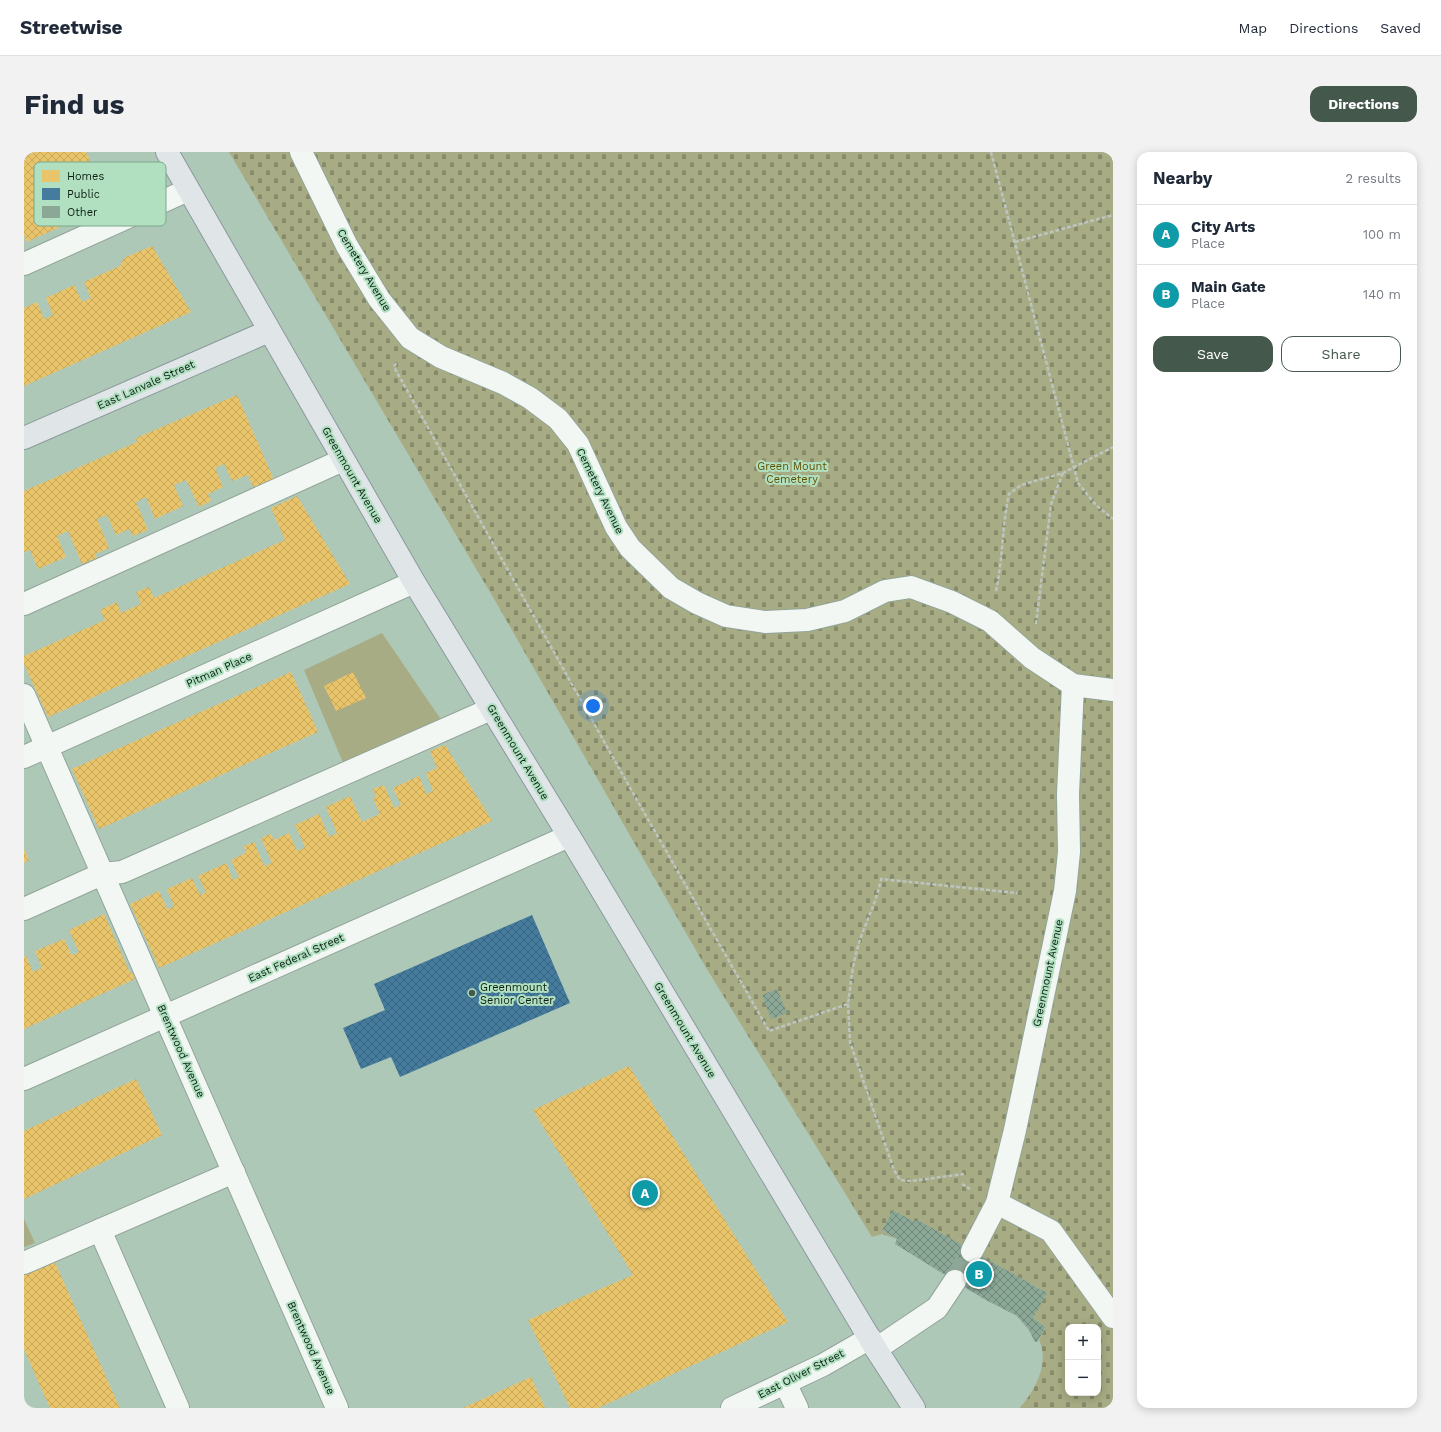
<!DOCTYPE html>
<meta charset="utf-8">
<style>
body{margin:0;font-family:"Work Sans",sans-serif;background:#f2f2f3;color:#1f2937}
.controls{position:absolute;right:12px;bottom:12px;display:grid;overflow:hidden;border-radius:8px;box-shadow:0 2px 10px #0003}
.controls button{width:36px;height:36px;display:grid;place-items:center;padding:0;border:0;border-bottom:1px solid #e0e1e3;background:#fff;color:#1f2937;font:20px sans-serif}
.you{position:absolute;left:569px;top:554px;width:14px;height:14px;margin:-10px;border:3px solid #fff;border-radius:50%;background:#1a73e8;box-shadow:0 0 0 6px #1a73e833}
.badge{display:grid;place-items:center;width:26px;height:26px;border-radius:50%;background:#44594c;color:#fff;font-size:13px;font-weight:700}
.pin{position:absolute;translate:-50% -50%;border:2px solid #fff;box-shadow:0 1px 4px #0006}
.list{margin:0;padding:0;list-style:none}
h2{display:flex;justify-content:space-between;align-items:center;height:52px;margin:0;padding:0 16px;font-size:17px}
h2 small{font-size:13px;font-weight:400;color:#747a83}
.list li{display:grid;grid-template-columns:26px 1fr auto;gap:12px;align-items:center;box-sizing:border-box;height:60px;padding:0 16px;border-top:1px solid #e0e1e3}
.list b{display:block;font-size:15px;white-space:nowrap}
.list p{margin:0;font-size:13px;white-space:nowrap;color:#747a83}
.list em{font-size:13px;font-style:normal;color:#747a83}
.actions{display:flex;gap:8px;padding:12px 16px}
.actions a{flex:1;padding:9px 0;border:1px solid #44594c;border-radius:12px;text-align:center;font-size:14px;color:#44594c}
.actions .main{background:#44594c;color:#fff}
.map{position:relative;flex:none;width:1089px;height:1256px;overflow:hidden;border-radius:12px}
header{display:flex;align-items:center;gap:24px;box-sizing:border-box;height:56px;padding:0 20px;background:#fff;border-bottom:1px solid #e0e1e3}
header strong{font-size:19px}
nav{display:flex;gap:22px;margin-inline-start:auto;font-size:14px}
.intro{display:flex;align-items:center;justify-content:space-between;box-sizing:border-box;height:96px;padding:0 24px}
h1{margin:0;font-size:28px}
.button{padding:10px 18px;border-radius:12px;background:#44594c;color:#fff;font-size:14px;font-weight:700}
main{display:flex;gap:24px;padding:0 24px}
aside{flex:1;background:#fff;border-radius:12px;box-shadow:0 2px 10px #0003}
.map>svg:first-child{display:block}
.grass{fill:#a8ac84}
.cemetery{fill:url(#cemetery-stones);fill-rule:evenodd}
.homes{fill:url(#homes-cross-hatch)}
.public{fill:url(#public-cross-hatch)}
.building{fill:url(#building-cross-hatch)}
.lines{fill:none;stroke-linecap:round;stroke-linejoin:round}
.minor-tunnel{stroke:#8da697;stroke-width:22;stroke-dasharray:22 11;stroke-linecap:butt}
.minor-casing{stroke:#91a598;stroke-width:24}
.major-casing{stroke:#8b9a9c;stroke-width:24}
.path{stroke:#bdc5c0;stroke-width:2.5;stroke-dasharray:4 2;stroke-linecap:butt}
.minor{stroke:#f3f7f4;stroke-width:22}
.major{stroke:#e0e5e8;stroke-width:22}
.poi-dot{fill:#44594c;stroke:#b1e0c1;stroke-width:1.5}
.labels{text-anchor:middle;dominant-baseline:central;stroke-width:4;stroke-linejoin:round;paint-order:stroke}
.street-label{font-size:11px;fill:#0b1d12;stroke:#b1e0c1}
.park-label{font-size:11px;fill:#615101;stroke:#b1e0c1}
.poi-label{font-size:11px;fill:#0b1d12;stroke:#b1e0c1;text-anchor:start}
.key{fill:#b1e0c1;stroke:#7fa68c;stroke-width:1}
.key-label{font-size:11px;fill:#0b1d12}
</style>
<header>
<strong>Streetwise</strong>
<nav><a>Map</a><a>Directions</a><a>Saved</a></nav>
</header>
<div class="intro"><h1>Find us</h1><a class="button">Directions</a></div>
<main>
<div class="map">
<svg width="1089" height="1256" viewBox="0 0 1089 1256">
<defs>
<pattern id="cemetery-stones" width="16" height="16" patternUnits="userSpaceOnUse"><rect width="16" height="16" fill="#a8ac84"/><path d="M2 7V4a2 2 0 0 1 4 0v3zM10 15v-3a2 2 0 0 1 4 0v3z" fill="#878b6b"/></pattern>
<pattern id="homes-cross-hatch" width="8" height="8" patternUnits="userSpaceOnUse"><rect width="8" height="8" fill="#e9c46a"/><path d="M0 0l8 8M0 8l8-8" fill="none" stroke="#c6a85b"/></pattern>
<pattern id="public-cross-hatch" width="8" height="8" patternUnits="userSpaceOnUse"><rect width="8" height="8" fill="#457b9d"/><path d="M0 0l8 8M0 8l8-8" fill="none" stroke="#38647f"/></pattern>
<pattern id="building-cross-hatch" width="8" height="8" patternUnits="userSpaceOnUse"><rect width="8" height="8" fill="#8ba897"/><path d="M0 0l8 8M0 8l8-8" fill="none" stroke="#70887a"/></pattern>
</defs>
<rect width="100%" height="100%" fill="#aec8b8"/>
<g class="grass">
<path d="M358 481 418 569 320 613 280 518Z"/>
<path d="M0 1067 11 1091 0 1095Z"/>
</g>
<path class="cemetery" d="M205 0H1089V1256H996C1011 1237 1026 1212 1015 1188L1022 1175 1009 1166 1023 1141 893 1068 891 1070 869 1058 858 1078 873 1087 858 1082 848 1085 681 814 473 452ZM1044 1175H1074V1241H1044Z"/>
<g class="homes">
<path d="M0 0H62L86 52 3 90 0 83Z"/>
<path d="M128 94 167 160 0 234V156L13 150 20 167 25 165 29 163 22 146 50 133 58 150 62 148 67 146 60 130 96 114 100 106Z"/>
<path d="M213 243 250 328 230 337 224 323 208 329 200 312 191 316 199 335 184 342 187 349 175 355 162 328 150 333 159 354 131 367 122 345 112 350 124 378 109 384 105 377 92 383 83 363 73 367 85 396 71 402 73 406 58 412 44 379 33 384 42 405 14 417 6 398 0 400V339L113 290 112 286Z"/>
<path d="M273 344 326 432 24 565 0 512V504L81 468 76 458 93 450 97 461 117 452 112 440 125 435 130 446 261 388 247 356Z"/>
<path d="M267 520 294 580 75 677 48 617Z"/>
<path d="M329 520 342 546 312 559 300 534Z"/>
<path d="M421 593 468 669 135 816 106 752 135 739 143 757 147 756 150 754 143 737 168 726 176 743 179 742 182 740 174 724 202 711 209 728 215 725 207 708 222 701 220 694 230 690 240 714 248 711 237 686 247 682 250 688 265 681 273 699 276 698 281 695 271 673 295 662 305 685 313 681 302 655 326 644 338 670 356 662 349 646 352 645 349 637 360 633 370 656 377 653 369 636 395 624 402 642 409 639 402 621 413 616 406 599Z"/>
<path d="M0 697 5 708 0 711Z"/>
<path d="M80 762 106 821 108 820 111 827 0 877V805L2 804 9 820 18 816 11 799 40 787 47 803 51 802 55 800 45 778Z"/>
<path d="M605 914 764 1170 574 1256H546L504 1168 609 1123 509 958Z"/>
<path d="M112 927 138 983 0 1047V979Z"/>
<path d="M29 1106 90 1243 96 1256H26L16 1234 0 1197V1118Z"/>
<path d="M507 1225 521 1256H439L463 1245Z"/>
</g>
<path class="public" d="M508 763 546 851 376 925 367 905 337 917 319 876 361 858 350 832Z"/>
<g class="building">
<path d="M753 837 763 861 747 867 738 843Z"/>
<path d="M869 1058 891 1070 892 1067 1023 1141 1009 1166 1022 1175 1013 1190H1011L1005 1178 993 1164 960 1147 871 1092 873 1087 858 1078Z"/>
</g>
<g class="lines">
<path class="minor-tunnel" d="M931 1129 948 1099"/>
<g class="minor-casing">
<g id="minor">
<path d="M277 0 323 94 355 147 386 186 417 205 479 231 506 246 534 267 554 292 592 375 606 396 647 436 673 451 702 464 741 470 783 468 821 459 861 439 887 435 928 450 966 469 1008 506 1049 533 1089 538"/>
<path d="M0 112 164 38"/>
<path d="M0 452 319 308"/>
<path d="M0 543 313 1256"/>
<path d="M0 605 390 430"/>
<path d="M0 757 78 722 98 720 467 557"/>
<path d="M0 927 545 684"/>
<path d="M973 1051 1027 1079 1089 1165"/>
<path d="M76 1078 154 1256"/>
<path d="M948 1099 973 1051 991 978 1041 739 1045 700 1044 642 1049 533"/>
<path d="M0 1111 210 1020"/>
<path d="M852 1197 913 1156 931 1129"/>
<path d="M761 1231 773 1256"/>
<path d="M708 1256 799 1213 846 1186"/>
</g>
</g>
<g class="major-casing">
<g id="major">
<path d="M143 0 390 430 553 697 852 1197 890 1256"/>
<path d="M0 286 245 179"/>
</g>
</g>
<g class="path">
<path d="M967 0 1054 331 1072 353 1089 367"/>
<path d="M991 90 1089 63"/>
<path d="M372 211 370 215 609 641 745 879 824 852C827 830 829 806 837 785 844 765 853 748 857 727L993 741"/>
<path d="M972 439C979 407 978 374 985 342L997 333 1039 321 1089 295"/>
<path d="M1012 472 1027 352 1039 321"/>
<path d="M824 852 826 890 870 1018 876 1028 887 1029 940 1022"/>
<path d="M938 1032 946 1037"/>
</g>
<use href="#minor" class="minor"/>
<use href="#major" class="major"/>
</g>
<circle class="poi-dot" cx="448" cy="841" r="4"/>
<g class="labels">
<g class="street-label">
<text transform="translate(340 118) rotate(59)">Cemetery Avenue</text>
<text transform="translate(122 233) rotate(-24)">East Lanvale Street</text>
<text transform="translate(328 323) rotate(60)">Greenmount Avenue</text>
<text transform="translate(576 339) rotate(64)">Cemetery Avenue</text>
<text transform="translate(195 518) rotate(-24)">Pitman Place</text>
<text transform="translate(494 600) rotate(59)">Greenmount Avenue</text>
<text transform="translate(272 806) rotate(-24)">East Federal Street</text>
<text transform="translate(1024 821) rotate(-78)">Greenmount Avenue</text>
<text transform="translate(661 878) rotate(59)">Greenmount Avenue</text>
<text transform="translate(157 899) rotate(66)">Brentwood Avenue</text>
<text transform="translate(287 1196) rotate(66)">Brentwood Avenue</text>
<text transform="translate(777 1222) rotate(-27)">East Oliver Street</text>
</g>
<g class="park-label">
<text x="768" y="314">Green Mount<tspan x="768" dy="13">Cemetery</tspan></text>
</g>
<g class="poi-label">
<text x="456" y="835">Greenmount<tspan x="456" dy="13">Senior Center</tspan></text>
</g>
</g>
<rect x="10" y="10" width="132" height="64" rx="6" class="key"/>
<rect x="18" y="18" width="18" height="12" fill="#e9c46a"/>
<rect x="18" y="36" width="18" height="12" fill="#457b9d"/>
<rect x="18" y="54" width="18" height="12" fill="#8ba897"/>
<g class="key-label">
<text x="43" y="28">Homes</text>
<text x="43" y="46">Public</text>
<text x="43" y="64">Other</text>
</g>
</svg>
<div class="controls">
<button>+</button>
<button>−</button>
</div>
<div class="you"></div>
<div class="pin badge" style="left:621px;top:1041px;background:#0f9aa8">A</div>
<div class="pin badge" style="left:955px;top:1122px;background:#0f9aa8">B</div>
</div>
<aside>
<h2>Nearby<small>2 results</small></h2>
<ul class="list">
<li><span class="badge" style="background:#0f9aa8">A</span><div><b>City Arts</b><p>Place</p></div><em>100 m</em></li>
<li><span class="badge" style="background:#0f9aa8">B</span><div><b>Main Gate</b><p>Place</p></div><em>140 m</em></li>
</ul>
<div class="actions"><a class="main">Save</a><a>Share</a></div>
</aside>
</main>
